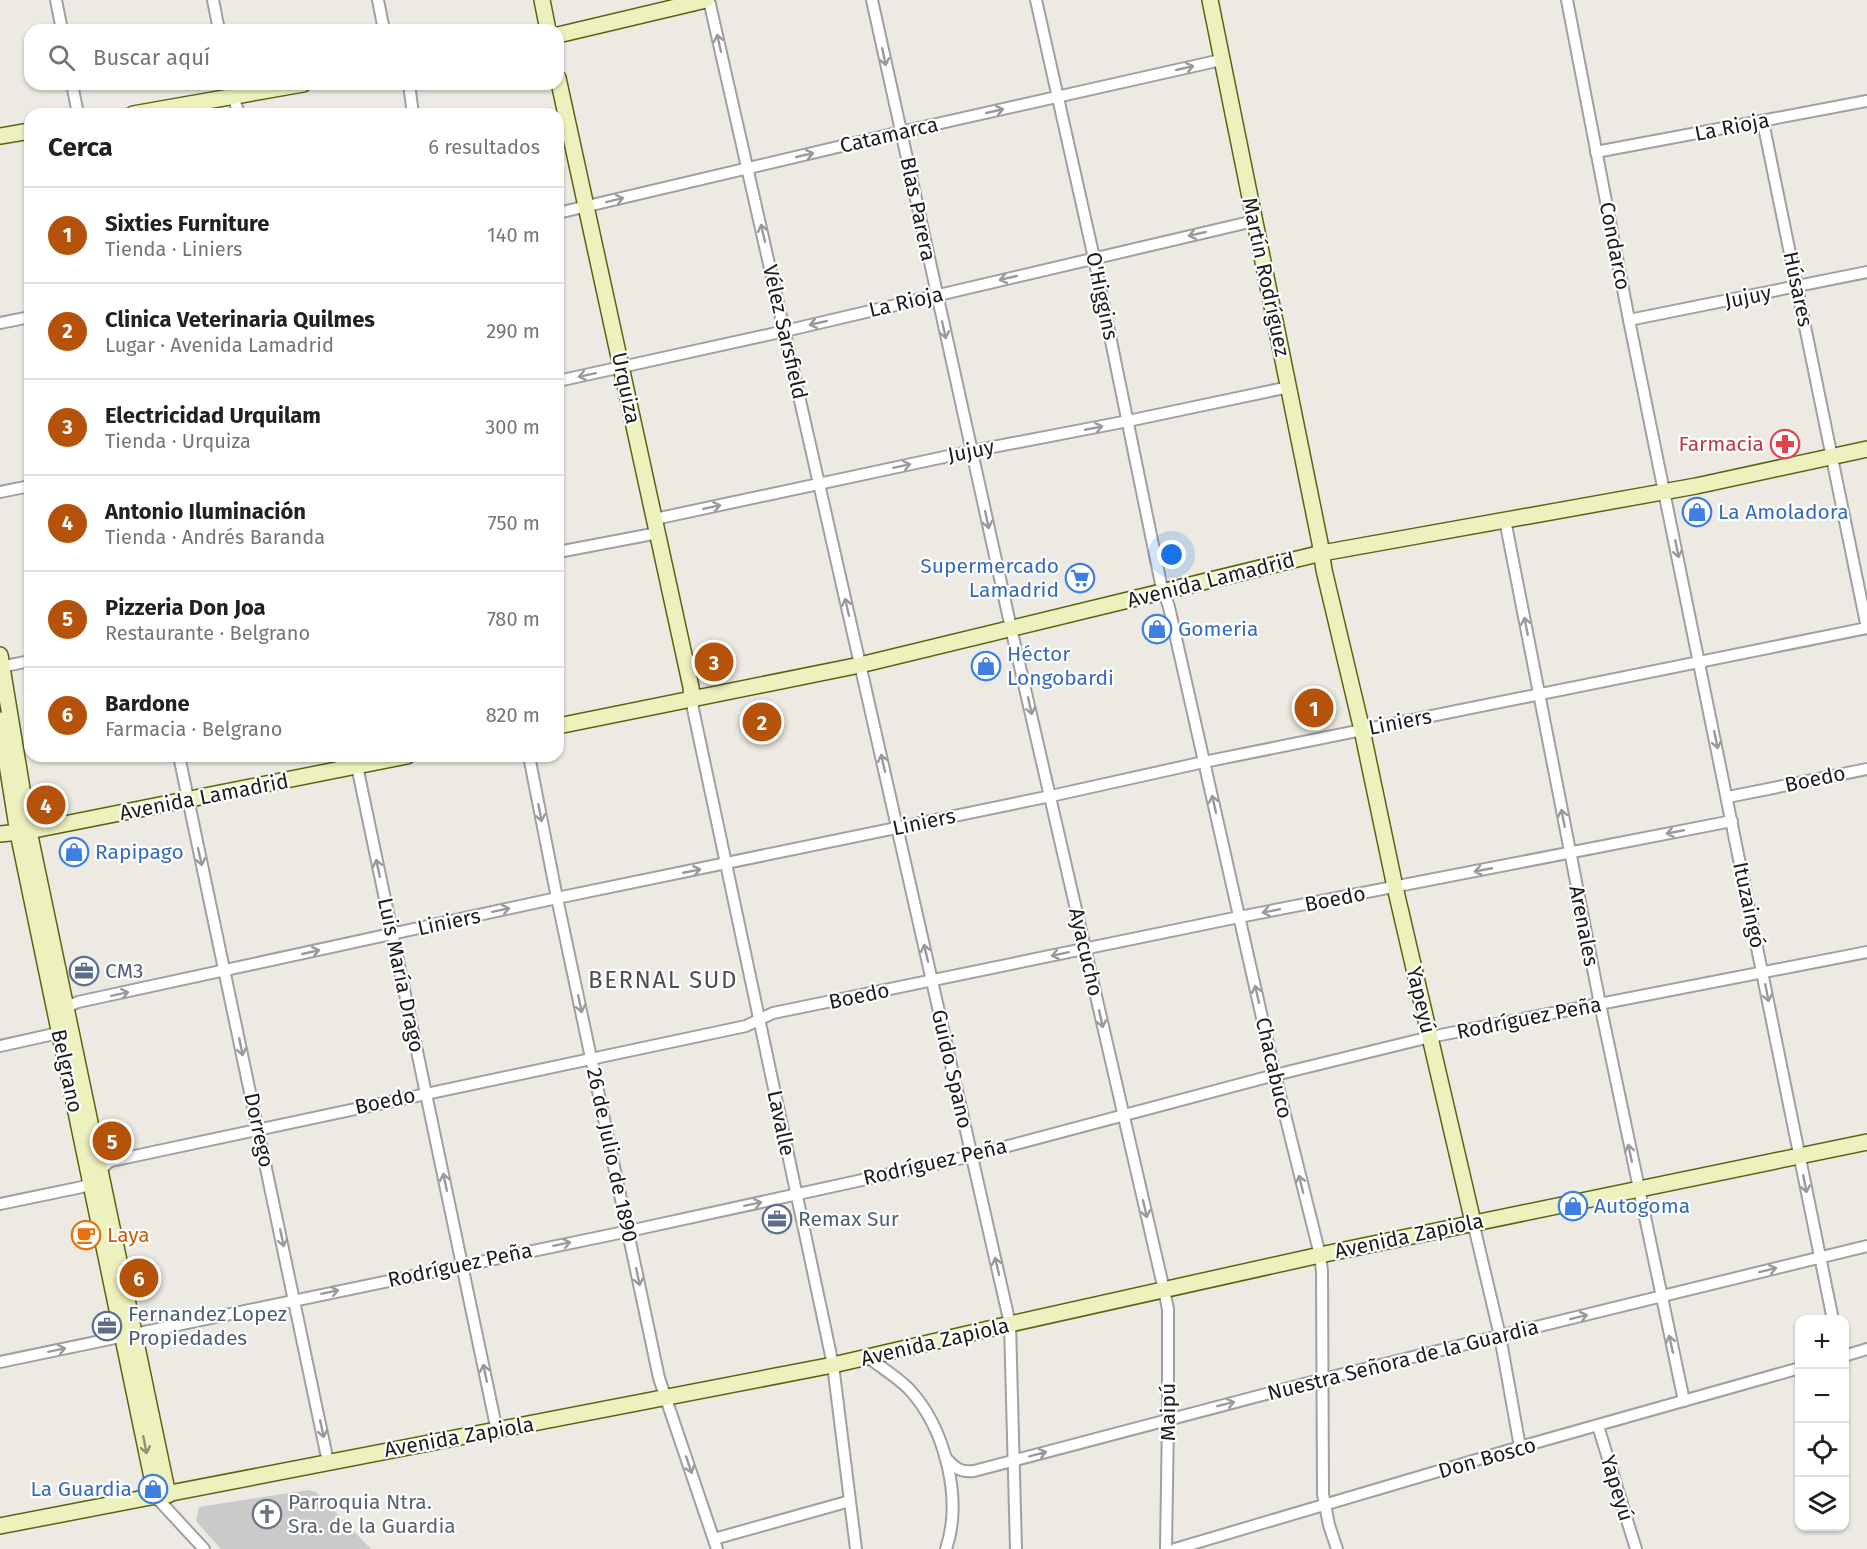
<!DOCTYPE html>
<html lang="es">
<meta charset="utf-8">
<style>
body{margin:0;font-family:"Fira Sans",sans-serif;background:#f2f2f2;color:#202124}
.controls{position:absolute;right:18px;bottom:18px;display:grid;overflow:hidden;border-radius:12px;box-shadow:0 2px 4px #0004}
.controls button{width:54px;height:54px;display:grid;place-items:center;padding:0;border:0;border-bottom:2px solid #e0e0e0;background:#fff;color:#202124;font:30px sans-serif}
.you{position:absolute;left:1172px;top:555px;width:21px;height:21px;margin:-15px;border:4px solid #fff;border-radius:50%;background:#1a73e8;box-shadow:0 0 0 9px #1a73e833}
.badge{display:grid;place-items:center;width:39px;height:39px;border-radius:50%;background:#b45309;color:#fff;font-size:20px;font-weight:700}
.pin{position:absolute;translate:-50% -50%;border:3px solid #fff;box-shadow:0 2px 6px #0006}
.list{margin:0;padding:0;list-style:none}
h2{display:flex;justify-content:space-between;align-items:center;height:78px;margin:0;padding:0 24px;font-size:26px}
h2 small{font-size:20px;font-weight:400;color:#757577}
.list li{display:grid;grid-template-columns:39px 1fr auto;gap:18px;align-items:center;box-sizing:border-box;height:96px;padding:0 24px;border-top:2px solid #e0e0e0}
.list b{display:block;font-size:22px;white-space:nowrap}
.list p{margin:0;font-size:20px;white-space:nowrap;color:#757577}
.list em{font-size:20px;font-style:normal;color:#757577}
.icon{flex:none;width:33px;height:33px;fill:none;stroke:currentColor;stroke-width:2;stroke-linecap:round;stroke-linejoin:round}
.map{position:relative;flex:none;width:1867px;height:1549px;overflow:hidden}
.search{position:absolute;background:#fff;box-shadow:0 2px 4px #0004;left:24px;top:24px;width:540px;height:66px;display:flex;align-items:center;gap:15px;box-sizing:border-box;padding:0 21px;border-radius:18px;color:#757577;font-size:22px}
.panel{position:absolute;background:#fff;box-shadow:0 2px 4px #0004;left:24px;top:108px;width:540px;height:654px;border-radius:18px}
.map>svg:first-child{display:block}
.religious{fill:#cacaca}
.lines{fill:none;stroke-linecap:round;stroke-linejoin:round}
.street-casing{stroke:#a0a0a0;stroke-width:14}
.secondary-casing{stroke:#596511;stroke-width:18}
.street{stroke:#fff;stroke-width:10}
.secondary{stroke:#edf1bd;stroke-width:15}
.oneway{stroke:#999}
.oneway2{stroke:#8f9175}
.labels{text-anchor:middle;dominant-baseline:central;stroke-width:4.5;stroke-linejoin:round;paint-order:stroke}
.street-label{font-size:21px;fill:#1c1c1c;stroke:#fff}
.health-label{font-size:21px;fill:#be3a42;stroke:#fff;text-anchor:end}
.shop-label{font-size:21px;fill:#366cbe;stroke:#fff;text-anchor:start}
.service-label{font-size:21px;fill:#4e5e75;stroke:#fff;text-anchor:start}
.food-label{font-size:21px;fill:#c56008;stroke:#fff;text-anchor:start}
.worship-label{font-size:21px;fill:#5b616d;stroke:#fff;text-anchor:start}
.quarter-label{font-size:24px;letter-spacing:1.5px;fill:#4f4f4f;stroke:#fff}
</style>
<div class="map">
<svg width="1867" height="1549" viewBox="0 0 1867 1549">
<rect width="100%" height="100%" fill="#eceae3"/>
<path class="religious" d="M308 1490 316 1492 371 1549H221L196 1521 199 1507Z"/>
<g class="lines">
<g class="street-casing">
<g id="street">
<path d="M56 0 62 30"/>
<path d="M213 0 219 30"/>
<path d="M378 0 384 30"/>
<path d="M709 0 1010 1324 1016 1549"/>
<path d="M872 0 1011 628 1164 1290 1168 1309V1419L1166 1549"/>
<path d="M1036 0 1094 258 1161 584 1169 607 1275 1075 1320 1255 1322 1271 1323 1494 1329 1525 1337 1549"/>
<path d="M1567 0 1629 320 1833 1320"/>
<path d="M72 84 78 114"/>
<path d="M229 84 239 114"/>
<path d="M409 84 413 114"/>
<path d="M1763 122 1867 628"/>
<path d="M1596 152 1867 101"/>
<path d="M558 213 901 132 1221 60"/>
<path d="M1629 320 1867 272"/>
<path d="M0 323 30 317"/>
<path d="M558 381 785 331 1254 221"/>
<path d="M0 492 30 486"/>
<path d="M655 519 972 451 1128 421 1289 387"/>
<path d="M1505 520 1600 1004 1684 1401"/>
<path d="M558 552 658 533"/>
<path d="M0 667 30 661"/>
<path d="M692 699 693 709 833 1365 856 1549"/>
<path d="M179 756 328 1462"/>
<path d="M340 756 342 769"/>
<path d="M529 756 557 898 659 1378 717 1549"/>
<path d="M357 766 497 1431"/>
<path d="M1728 797 1867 769"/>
<path d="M0 1046 54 1034 71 1005 78 1002 557 898 1051 796 1204 762 1867 628"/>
<path d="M0 1204 82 1187C98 1181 97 1169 111 1161L746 1026 773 1013 1239 917 1732 821"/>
<path d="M1473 1222 1500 1336 1520 1447"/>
<path d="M1844 1356 1867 1349"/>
<path d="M869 1358C882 1368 897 1377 909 1389 945 1428 963 1498 946 1549"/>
<path d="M0 1362 629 1231 963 1158 1275 1075 1430 1037 1867 952"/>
<path d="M1598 1426 1636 1549"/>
<path d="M945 1457C954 1467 960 1473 974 1471L1323 1379 1867 1246"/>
<path d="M156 1497 204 1549"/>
<path d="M714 1539 850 1501"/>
<path d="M1175 1549 1520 1447 1800 1368"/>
</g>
</g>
<g class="secondary-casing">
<g id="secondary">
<path d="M542 0 548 30"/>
<path d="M1210 0 1320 543 1324 570 1362 730 1395 887 1473 1222"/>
<path d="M558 35 706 0"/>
<path d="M558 78 691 687 692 699"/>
<path d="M133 114 303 84"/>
<path d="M0 136 30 131"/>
<path d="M0 655 29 831 168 1495"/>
<path d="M0 720 18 833 156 1497"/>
<path d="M558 726 860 665 1322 553 1696 486 1867 449"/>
<path d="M0 834 29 831 407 756"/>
<path d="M0 1526 833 1365 1010 1324 1320 1255 1867 1142"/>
</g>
</g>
<use href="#street" class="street"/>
<use href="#secondary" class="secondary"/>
</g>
<defs><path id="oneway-shaft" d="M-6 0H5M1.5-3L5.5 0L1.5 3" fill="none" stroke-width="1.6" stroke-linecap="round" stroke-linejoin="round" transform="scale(1.5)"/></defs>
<g class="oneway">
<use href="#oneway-shaft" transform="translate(719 43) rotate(-103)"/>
<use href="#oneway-shaft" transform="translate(884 57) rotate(78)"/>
<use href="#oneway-shaft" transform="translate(1185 68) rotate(-13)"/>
<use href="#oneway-shaft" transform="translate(995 111) rotate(-13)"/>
<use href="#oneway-shaft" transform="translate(805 155) rotate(-13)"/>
<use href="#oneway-shaft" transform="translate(615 200) rotate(-14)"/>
<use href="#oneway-shaft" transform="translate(763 233) rotate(-103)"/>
<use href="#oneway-shaft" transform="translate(1197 234) rotate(167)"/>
<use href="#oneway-shaft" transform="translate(1008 278) rotate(167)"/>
<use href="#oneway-shaft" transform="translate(818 323) rotate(167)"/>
<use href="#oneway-shaft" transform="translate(944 330) rotate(77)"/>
<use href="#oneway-shaft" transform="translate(587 375) rotate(168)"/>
<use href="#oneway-shaft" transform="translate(1094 428) rotate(-11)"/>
<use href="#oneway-shaft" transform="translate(902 466) rotate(-12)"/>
<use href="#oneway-shaft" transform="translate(712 507) rotate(-12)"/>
<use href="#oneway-shaft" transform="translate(987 520) rotate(78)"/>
<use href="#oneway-shaft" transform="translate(1677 549) rotate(79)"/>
<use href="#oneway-shaft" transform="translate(847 607) rotate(-103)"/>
<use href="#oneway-shaft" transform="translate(1526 626) rotate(-101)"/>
<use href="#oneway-shaft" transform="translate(1030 706) rotate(77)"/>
<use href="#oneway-shaft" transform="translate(1716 740) rotate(78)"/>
<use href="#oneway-shaft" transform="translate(883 763) rotate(-103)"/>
<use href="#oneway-shaft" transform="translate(1214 804) rotate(-103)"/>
<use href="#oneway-shaft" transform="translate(540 813) rotate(79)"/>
<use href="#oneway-shaft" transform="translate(1563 818) rotate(-101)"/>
<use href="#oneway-shaft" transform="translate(1675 832) rotate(169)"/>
<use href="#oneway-shaft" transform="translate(200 857) rotate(77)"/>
<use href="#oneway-shaft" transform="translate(378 868) rotate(-102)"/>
<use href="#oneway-shaft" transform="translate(1483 870) rotate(169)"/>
<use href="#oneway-shaft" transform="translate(692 871) rotate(-11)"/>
<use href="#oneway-shaft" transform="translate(501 910) rotate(-12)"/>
<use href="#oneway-shaft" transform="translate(1271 911) rotate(169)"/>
<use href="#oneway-shaft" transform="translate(311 952) rotate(-13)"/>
<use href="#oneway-shaft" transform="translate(926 953) rotate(-103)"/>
<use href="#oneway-shaft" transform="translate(1060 954) rotate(168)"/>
<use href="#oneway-shaft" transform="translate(1767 993) rotate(79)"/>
<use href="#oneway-shaft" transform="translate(120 994) rotate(-12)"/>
<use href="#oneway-shaft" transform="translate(1257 994) rotate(-103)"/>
<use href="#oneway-shaft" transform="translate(580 1004) rotate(78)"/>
<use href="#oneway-shaft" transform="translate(1101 1019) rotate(78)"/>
<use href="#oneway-shaft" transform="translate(241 1047) rotate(78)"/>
<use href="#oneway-shaft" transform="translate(1630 1153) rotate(-102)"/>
<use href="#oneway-shaft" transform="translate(445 1182) rotate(-102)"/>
<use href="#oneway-shaft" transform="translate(1301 1184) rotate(-104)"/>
<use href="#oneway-shaft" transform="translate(1805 1184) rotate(79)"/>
<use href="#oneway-shaft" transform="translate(753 1204) rotate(-12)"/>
<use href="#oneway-shaft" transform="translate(1145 1209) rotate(77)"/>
<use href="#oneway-shaft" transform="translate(282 1238) rotate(78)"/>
<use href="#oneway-shaft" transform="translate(562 1244) rotate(-12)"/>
<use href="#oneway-shaft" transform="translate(997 1266) rotate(-103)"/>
<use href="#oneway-shaft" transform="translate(1768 1270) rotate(-14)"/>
<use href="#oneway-shaft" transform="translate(638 1277) rotate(78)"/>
<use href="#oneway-shaft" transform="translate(330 1292) rotate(-12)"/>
<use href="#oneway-shaft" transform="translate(1579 1317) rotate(-14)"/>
<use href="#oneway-shaft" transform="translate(1671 1344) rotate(-103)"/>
<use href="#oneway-shaft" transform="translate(57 1350) rotate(-12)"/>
<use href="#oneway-shaft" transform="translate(485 1373) rotate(-102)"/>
<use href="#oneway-shaft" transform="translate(1226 1404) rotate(-14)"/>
<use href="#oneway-shaft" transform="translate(322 1429) rotate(78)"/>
<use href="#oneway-shaft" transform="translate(1038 1454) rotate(-15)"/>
<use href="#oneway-shaft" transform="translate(689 1465) rotate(71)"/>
</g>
<use class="oneway2" href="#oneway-shaft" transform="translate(145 1445) rotate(79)"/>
<defs>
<g id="pharmacy-ring" transform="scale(1.5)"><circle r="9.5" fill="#fff" stroke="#e0444e" stroke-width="1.5"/><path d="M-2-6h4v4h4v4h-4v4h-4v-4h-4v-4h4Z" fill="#e0444e"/></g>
<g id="shop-ring" transform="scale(1.5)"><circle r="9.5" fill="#fff" stroke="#3f7fe0" stroke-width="1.5"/><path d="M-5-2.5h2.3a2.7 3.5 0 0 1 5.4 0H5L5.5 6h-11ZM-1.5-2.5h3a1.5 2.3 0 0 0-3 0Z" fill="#3f7fe0"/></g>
<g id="supermarket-ring" transform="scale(1.5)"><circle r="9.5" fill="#fff" stroke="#3f7fe0" stroke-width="1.5"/><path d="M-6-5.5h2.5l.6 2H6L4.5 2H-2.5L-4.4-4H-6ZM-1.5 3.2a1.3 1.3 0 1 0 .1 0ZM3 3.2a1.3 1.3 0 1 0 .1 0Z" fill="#3f7fe0"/></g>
<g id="office-ring" transform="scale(1.5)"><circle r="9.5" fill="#fff" stroke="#5c6f8a" stroke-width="1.5"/><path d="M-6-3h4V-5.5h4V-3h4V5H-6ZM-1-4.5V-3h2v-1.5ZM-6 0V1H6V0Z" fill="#5c6f8a"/></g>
<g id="cafe-ring" transform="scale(1.5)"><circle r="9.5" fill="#fff" stroke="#e8710a" stroke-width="1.5"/><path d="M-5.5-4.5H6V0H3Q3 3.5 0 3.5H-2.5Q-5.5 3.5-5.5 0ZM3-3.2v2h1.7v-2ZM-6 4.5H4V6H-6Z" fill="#e8710a"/></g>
<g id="church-ring" transform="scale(1.5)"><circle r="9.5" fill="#fff" stroke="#6b7280" stroke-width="1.5"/><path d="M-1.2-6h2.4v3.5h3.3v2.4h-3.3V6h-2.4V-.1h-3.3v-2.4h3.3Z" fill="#6b7280"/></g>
</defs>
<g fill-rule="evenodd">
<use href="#pharmacy-ring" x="1785" y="444"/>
<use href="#shop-ring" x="1697" y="512"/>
<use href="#supermarket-ring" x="1080" y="578"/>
<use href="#shop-ring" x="1157" y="629"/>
<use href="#shop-ring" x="986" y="666"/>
<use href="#shop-ring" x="74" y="852"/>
<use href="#office-ring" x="84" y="971"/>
<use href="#shop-ring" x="1573" y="1206"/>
<use href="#office-ring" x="777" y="1219"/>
<use href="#cafe-ring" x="86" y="1235"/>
<use href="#office-ring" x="107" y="1326"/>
<use href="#shop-ring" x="153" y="1489"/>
<use href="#church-ring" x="267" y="1514"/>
</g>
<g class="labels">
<g class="street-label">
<text transform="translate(1732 127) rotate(-11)">La Rioja</text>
<text transform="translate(889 135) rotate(-13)">Catamarca</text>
<text transform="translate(918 209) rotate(78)">Blas Parera</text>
<text transform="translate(1615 246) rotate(79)">Condarco</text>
<text transform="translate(1266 277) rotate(78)">Martín Rodríguez</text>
<text transform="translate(1798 289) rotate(78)">Húsares</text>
<text transform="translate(1102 296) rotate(78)">O'Higgins</text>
<text transform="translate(1748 297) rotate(-11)">Jujuy</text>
<text transform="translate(906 302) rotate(-13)">La Rioja</text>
<text transform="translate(785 332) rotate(77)">Vélez Sarsfield</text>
<text transform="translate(626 388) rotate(78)">Urquiza</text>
<text transform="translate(971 451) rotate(-11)">Jujuy</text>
<text transform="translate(1211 580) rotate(-14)">Avenida Lamadrid</text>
<text transform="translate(1400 722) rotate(-11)">Liniers</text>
<text transform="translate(1815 779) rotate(-12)">Boedo</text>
<text transform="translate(204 797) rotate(-11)">Avenida Lamadrid</text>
<text transform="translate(924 822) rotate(-12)">Liniers</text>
<text transform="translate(1335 899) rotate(-11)">Boedo</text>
<text transform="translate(1749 905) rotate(78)">Ituzaingó</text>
<text transform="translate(449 922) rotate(-12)">Liniers</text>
<text transform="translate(1584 926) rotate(79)">Arenales</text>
<text transform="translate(1086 952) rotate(77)">Ayacucho</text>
<text transform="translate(401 975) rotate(78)">Luis María Drago</text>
<text transform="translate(859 996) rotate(-12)">Boedo</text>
<text transform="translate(1421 1000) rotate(77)">Yapeyú</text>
<text transform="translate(1529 1018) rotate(-11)">Rodríguez Peña</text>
<text transform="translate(1274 1068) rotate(77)">Chacabuco</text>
<text transform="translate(952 1069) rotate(77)">Guido Spano</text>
<text transform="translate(67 1071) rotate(78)">Belgrano</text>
<text transform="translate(385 1101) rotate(-12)">Boedo</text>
<text transform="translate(781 1123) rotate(78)">Lavalle</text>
<text transform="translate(259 1130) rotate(78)">Dorrego</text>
<text transform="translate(612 1155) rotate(78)">26 de Julio de 1890</text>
<text transform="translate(935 1162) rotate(-13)">Rodríguez Peña</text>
<text transform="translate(1409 1236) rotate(-12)">Avenida Zapiola</text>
<text transform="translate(460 1265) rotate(-12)">Rodríguez Peña</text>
<text transform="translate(935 1342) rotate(-13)">Avenida Zapiola</text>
<text transform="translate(1403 1360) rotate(-14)">Nuestra Señora de la Guardia</text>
<text transform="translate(1168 1412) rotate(-90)">Maipú</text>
<text transform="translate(459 1437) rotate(-10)">Avenida Zapiola</text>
<text transform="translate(1487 1458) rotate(-16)">Don Bosco</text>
<text transform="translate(1617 1488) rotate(73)">Yapeyú</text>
</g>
<g class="health-label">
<text x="1764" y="444">Farmacia</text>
</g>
<g class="shop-label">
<text x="1718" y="512">La Amoladora</text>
<text x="1059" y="566" text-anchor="end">Supermercado<tspan x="1059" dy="24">Lamadrid</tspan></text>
<text x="1178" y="629">Gomeria</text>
<text x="1007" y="654">Héctor<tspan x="1007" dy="24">Longobardi</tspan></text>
<text x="95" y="852">Rapipago</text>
<text x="1594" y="1206">Autogoma</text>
<text x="132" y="1489" text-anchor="end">La Guardia</text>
</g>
<g class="service-label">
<text x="105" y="971">CM3</text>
<text x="798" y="1219">Remax Sur</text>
<text x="128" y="1314">Fernandez Lopez<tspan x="128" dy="24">Propiedades</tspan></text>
</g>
<g class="food-label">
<text x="107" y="1235">Laya</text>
</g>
<g class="worship-label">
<text x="288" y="1502">Parroquia Ntra.<tspan x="288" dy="24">Sra. de la Guardia</tspan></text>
</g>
<g class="quarter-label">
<text x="663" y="980">BERNAL SUD</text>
</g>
</g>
</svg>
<div class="controls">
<button>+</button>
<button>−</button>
<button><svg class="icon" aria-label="locate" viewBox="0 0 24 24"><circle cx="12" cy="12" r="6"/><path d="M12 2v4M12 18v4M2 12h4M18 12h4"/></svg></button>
<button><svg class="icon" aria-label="layers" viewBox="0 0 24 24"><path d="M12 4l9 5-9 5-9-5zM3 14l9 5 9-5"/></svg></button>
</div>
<div class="you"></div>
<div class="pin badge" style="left:1314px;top:708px">1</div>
<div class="pin badge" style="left:762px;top:722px">2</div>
<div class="pin badge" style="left:714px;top:662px">3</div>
<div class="pin badge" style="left:46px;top:805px">4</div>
<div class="pin badge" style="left:112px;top:1141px">5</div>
<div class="pin badge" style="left:139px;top:1278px">6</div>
<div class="search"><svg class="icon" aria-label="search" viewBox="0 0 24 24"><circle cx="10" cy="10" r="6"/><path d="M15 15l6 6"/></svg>Buscar aquí</div>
<section class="panel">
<h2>Cerca<small>6 resultados</small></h2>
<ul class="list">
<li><span class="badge">1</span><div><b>Sixties Furniture</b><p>Tienda · Liniers</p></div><em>140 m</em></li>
<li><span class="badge">2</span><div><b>Clinica Veterinaria Quilmes</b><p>Lugar · Avenida Lamadrid</p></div><em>290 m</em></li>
<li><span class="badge">3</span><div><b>Electricidad Urquilam</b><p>Tienda · Urquiza</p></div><em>300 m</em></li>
<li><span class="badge">4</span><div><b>Antonio Iluminación</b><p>Tienda · Andrés Baranda</p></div><em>750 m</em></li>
<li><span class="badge">5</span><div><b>Pizzeria Don Joa</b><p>Restaurante · Belgrano</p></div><em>780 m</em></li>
<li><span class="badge">6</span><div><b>Bardone</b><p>Farmacia · Belgrano</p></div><em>820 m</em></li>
</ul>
</section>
</div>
